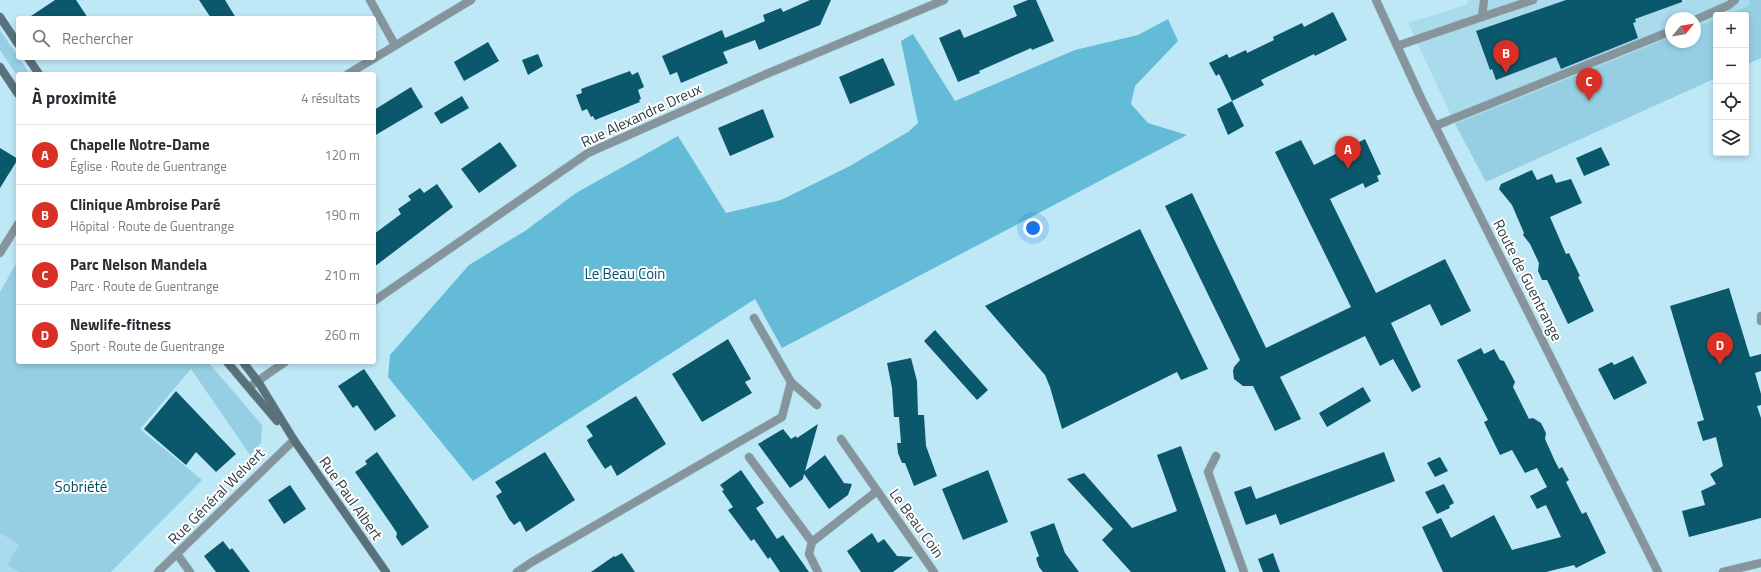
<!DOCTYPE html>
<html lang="fr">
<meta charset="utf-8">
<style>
body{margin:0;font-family:"Titillium Web",sans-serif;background:#f7f7f7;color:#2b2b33}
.controls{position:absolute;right:12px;top:12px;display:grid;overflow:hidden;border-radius:4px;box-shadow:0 2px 6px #0003}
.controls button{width:36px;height:36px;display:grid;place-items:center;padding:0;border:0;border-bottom:1px solid #e1e1e2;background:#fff;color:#2b2b33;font:20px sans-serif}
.compass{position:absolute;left:1665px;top:12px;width:36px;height:36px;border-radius:50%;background:#fff;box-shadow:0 2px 6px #0003;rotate:60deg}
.you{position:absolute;left:1033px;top:228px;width:14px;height:14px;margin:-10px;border:3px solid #fff;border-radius:50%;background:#1a73e8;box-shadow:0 0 0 6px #1a73e833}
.badge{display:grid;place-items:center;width:26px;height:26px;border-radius:50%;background:#d93025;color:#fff;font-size:13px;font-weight:700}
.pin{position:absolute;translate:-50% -33px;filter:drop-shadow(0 1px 2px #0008)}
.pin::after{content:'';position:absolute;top:21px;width:14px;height:12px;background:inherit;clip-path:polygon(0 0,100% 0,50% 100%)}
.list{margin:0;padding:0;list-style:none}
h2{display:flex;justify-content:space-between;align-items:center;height:52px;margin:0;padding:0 16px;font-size:17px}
h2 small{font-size:13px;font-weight:400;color:#7c7c81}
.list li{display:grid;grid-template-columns:26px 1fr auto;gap:12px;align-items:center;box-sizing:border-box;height:60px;padding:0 16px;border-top:1px solid #e1e1e2}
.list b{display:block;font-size:15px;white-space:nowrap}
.list p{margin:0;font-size:13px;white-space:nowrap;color:#7c7c81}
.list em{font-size:13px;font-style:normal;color:#7c7c81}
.icon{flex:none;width:22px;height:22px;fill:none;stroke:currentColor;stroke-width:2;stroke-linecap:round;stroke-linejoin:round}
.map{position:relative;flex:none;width:1761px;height:572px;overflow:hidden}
.search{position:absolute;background:#fff;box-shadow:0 2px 6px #0003;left:16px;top:16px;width:360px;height:44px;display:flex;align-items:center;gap:10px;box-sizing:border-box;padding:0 14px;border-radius:4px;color:#7c7c81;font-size:15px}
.panel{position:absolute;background:#fff;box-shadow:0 2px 6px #0003;left:16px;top:72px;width:360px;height:292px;border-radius:4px}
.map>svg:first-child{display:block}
.built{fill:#aadbed}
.green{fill:#96cfe4}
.forest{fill:#63bbd8}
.building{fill:#0b586d}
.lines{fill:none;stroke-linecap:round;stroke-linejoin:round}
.service-casing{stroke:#9fc3d0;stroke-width:9}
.minor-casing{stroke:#9fc3d0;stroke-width:9}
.tertiary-casing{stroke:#9fc3d0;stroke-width:9}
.secondary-casing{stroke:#9fc3d0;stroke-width:9}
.service{stroke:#85959b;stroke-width:8}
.minor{stroke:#85959b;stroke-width:8}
.tertiary{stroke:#85959b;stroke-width:8}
.secondary{stroke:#59717a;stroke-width:8}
.labels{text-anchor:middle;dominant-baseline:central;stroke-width:4;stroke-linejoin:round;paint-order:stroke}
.street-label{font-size:15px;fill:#2e3e44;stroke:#fff}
.park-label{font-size:15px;fill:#005064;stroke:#fff}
</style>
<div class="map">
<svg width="1761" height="572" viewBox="0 0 1761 572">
<rect width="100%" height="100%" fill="#bfe8f7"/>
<g class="built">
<path d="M1467 0H1749L1750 5 1726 15H1716V19L1695 27V18H1671V37L1455 124 1408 23 1468 4Z"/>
<path d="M0 533 20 545 7 565 19 572H0Z"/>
</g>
<g class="green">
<path d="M1749 0H1761V58L1746 65V15H1726L1750 5Z"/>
<path d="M1716 19V78L1486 182 1455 124 1671 37V42H1695V27Z"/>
<path d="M0 30 30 74H18V77L0 50Z"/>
<path d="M18 260V362H208L262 425 261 443 250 455 191 369 140 429 202 480 111 572H19L7 565 19 545 0 533V292Z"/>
</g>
<path class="forest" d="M1168 19 1178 41 1135 86 1131 104 1148 123 1187 135 782 348 755 299 473 481 388 377 390 355 469 265 525 231 576 193 678 136 726 213 781 200 848 167 908 132 918 123 901 41 913 34 955 101 1075 50 1138 35Z"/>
<g class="building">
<path d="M55 0H76L88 18H28Z"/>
<path d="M199 0H225L236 18H211Z"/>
<path d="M810 0H831L820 25 759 50 755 40 723 52 728 63 681 83 677 72 670 75 662 56 722 30 725 38 765 21 763 15 781 8 783 12Z"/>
<path d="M1028 0H1036L1054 41 1032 50 1031 48 979 71 980 73 958 82 939 38 960 29 964 38 1017 16 1013 6Z"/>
<path d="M1566 0H1682V2L1635 19 1636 22 1633 23 1638 38 1561 69 1556 57 1496 80 1492 69 1490 70 1476 31Z"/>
<path d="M1333 12 1347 40 1315 56 1314 54 1261 80 1264 85 1232 101 1219 74 1216 76 1209 63 1227 54 1229 58 1246 50 1247 53 1274 40 1273 37 1302 23 1304 27Z"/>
<path d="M488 42 499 61 464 81 454 62Z"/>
<path d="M538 54 543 66 528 75 522 60Z"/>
<path d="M883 58 895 85 850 104 839 77Z"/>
<path d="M630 71 632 75 638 72 644 87 638 90 641 99 639 100 640 102 595 120 593 116 591 117 587 109 582 111 576 95 582 93 581 89Z"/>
<path d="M411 87 423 107 374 136V110Z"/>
<path d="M462 96 469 108 441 124 434 113Z"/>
<path d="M1232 101 1244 126 1228 135 1217 109Z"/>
<path d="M763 109 774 137 730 156 718 128Z"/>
<path d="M1365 139 1381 174 1377 176 1379 181 1365 188 1363 183 1330 199 1376 293 1445 259 1471 311 1441 326 1430 304 1391 323 1421 387 1412 392 1393 359 1380 366 1365 336 1280 377 1301 419 1275 431 1253 386H1243L1234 379 1233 371 1234 367 1240 360 1165 206 1192 193 1266 348 1351 307 1275 152 1301 140 1314 165Z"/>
<path d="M500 142 517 166 479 193 461 169Z"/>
<path d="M1601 147 1610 165 1584 176 1576 158Z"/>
<path d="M0 148 18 159 0 188Z"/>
<path d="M1532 170 1537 180 1552 174 1556 183 1571 179 1582 203 1550 217 1566 254 1569 253 1580 276 1578 277 1594 311 1568 324 1547 280H1542L1538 271 1539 263 1530 244 1523 235 1524 233 1512 205 1499 189 1501 184Z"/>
<path d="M437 184 453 207 374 267V234L401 214 398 209 411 200 408 196 420 188 424 193Z"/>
<path d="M1140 229 1208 369 1181 380 1177 372 1062 429 1050 387 1045 375 985 306Z"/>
<path d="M1729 288 1750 357 1761 354V371L1755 373 1761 394V405L1757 406 1761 418V518L1689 537 1682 511 1705 505 1701 491 1716 484 1710 474 1723 466 1716 437 1703 441 1697 422 1704 420 1670 306Z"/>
<path d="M935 330 988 390 977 400 924 341Z"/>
<path d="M728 339 751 379 745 382 752 393 702 422 672 374Z"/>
<path d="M1481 348 1484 354 1494 349 1500 360 1504 361 1515 382 1513 387 1529 419 1533 418 1541 423 1546 433 1545 439 1554 459 1559 469 1562 467 1569 480 1566 482 1582 514 1586 512 1606 553 1576 568 1574 565 1546 572H1443L1422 527 1441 518 1451 538 1494 515 1512 550 1561 537 1546 505 1537 509 1530 496 1547 487 1537 468 1525 473 1512 450 1500 455 1484 422 1488 420 1457 360Z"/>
<path d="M1633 356 1647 383 1614 400 1598 369 1612 362 1614 365Z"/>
<path d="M911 358 917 381 918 415H924L926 446 937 476 914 486 905 463H902L898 453 897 443H901L899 417H894L892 388 887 363Z"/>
<path d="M364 369 396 416 375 431 357 405 353 408 338 386Z"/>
<path d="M1363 387 1371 401 1327 427 1319 413Z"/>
<path d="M176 391 236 454 216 472 196 452 186 465 144 429Z"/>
<path d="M636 396 666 444 617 476 611 465 605 469 590 446 587 440 593 436 586 426Z"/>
<path d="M818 424 805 471 825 455 844 483 852 484 848 495 829 509 804 474 803 479 790 488 758 444 783 429 791 439 796 436 797 438Z"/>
<path d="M1181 446 1226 572H1131L1102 540 1113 529 1067 479 1084 473 1132 528 1177 511 1157 455Z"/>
<path d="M377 452 429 527 402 546 396 537 397 533 391 524 355 472 367 464 365 461Z"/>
<path d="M545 452 575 500 526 532 520 521 514 525 509 519 496 496 502 492 495 482Z"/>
<path d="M1384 452 1395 481 1280 525 1276 514 1246 525 1234 492 1251 486 1256 499Z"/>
<path d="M1440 457 1448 471 1435 477 1427 463Z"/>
<path d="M741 470 764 503 756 508 777 539 783 535 809 572H780L770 557 768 559 754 539 751 541 728 510 733 507 722 491 724 490 720 485Z"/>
<path d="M988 470 1008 522 963 540 942 489Z"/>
<path d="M1444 484 1454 503 1449 506 1450 508 1437 514 1425 492Z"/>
<path d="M290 485 306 509 284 524 268 500Z"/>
<path d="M1054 523 1065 553 1079 572H1043L1039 567 1036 558 1039 556 1030 532Z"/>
<path d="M872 533 878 543 884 539 897 556 913 557 893 572H861L847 551Z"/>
<path d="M223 541 230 550 232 548 250 572H216L204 556Z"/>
<path d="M622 553 635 572H591L614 556 615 557Z"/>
<path d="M1273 553 1280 572H1263L1258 559Z"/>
</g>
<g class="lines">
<g class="service-casing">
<g id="service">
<path d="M1482 17 1533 0"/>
<path d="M1695 20 1729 5 1735 0"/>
<path d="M1397 46 1482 17 1484 0"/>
<path d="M1435 126 1671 31"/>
<path d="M1761 316V321"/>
<path d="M791 382 817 405"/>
<path d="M812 542 809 554 818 572"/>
<path d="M517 572 532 562 782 417 791 382 754 318"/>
</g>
</g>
<g class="minor-casing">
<g id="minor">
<path d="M370 0 395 45"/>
<path d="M348 74 471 0"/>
<path d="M0 253 18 224"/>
<path d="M374 301 588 153 764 75 944 0"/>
<path d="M249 387 285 362"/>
<path d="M841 439 934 572"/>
<path d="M1216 456 1208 472 1244 572"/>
<path d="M749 457 812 542 877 491"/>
<path d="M177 554 190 572"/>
<path d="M158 572 294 440"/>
</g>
</g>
<g class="tertiary-casing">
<g id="tertiary">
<path d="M1376 0 1421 98 1658 572"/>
<path d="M1723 572 1761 563"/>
</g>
</g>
<g class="secondary-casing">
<g id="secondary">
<path d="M0 17 18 44"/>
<path d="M28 58 39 74"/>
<path d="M0 67 18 94"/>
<path d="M227 362 277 421"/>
<path d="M243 362 259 383 294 440 386 572"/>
</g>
</g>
<use href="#service" class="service"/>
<use href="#minor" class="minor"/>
<use href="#tertiary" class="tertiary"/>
<use href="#secondary" class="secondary"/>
</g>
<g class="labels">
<g class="street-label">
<text transform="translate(641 115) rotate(-25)">Rue Alexandre Dreux</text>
<text transform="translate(1528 280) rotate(63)">Route de Guentrange</text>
<text transform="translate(216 496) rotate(-45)">Rue Général Welvert</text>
<text transform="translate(351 498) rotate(55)">Rue Paul Albert</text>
<text transform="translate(917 523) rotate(54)">Le Beau Coin</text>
</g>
<g class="park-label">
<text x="625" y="273">Le Beau Coin</text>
<text x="81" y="486">Sobriété</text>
</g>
</g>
</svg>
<div class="controls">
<button>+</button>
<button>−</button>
<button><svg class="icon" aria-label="locate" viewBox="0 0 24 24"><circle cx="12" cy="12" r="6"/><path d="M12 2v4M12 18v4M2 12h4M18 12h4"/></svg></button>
<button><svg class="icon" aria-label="layers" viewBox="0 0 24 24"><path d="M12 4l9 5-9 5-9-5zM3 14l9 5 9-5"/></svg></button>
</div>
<svg class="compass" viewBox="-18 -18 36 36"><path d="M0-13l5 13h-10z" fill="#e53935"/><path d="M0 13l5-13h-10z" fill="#7c7c81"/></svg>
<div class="you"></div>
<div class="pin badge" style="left:1348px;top:169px">A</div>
<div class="pin badge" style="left:1506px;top:73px">B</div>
<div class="pin badge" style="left:1589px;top:101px">C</div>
<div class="pin badge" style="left:1720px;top:365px">D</div>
<div class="search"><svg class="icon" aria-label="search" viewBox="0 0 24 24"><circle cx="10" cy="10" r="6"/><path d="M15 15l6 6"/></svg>Rechercher</div>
<section class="panel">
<h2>À proximité<small>4 résultats</small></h2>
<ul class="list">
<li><span class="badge">A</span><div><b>Chapelle Notre-Dame</b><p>Église · Route de Guentrange</p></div><em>120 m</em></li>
<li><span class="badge">B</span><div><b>Clinique Ambroise Paré</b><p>Hôpital · Route de Guentrange</p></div><em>190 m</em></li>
<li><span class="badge">C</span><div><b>Parc Nelson Mandela</b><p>Parc · Route de Guentrange</p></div><em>210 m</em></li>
<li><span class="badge">D</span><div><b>Newlife-fitness</b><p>Sport · Route de Guentrange</p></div><em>260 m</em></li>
</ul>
</section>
</div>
